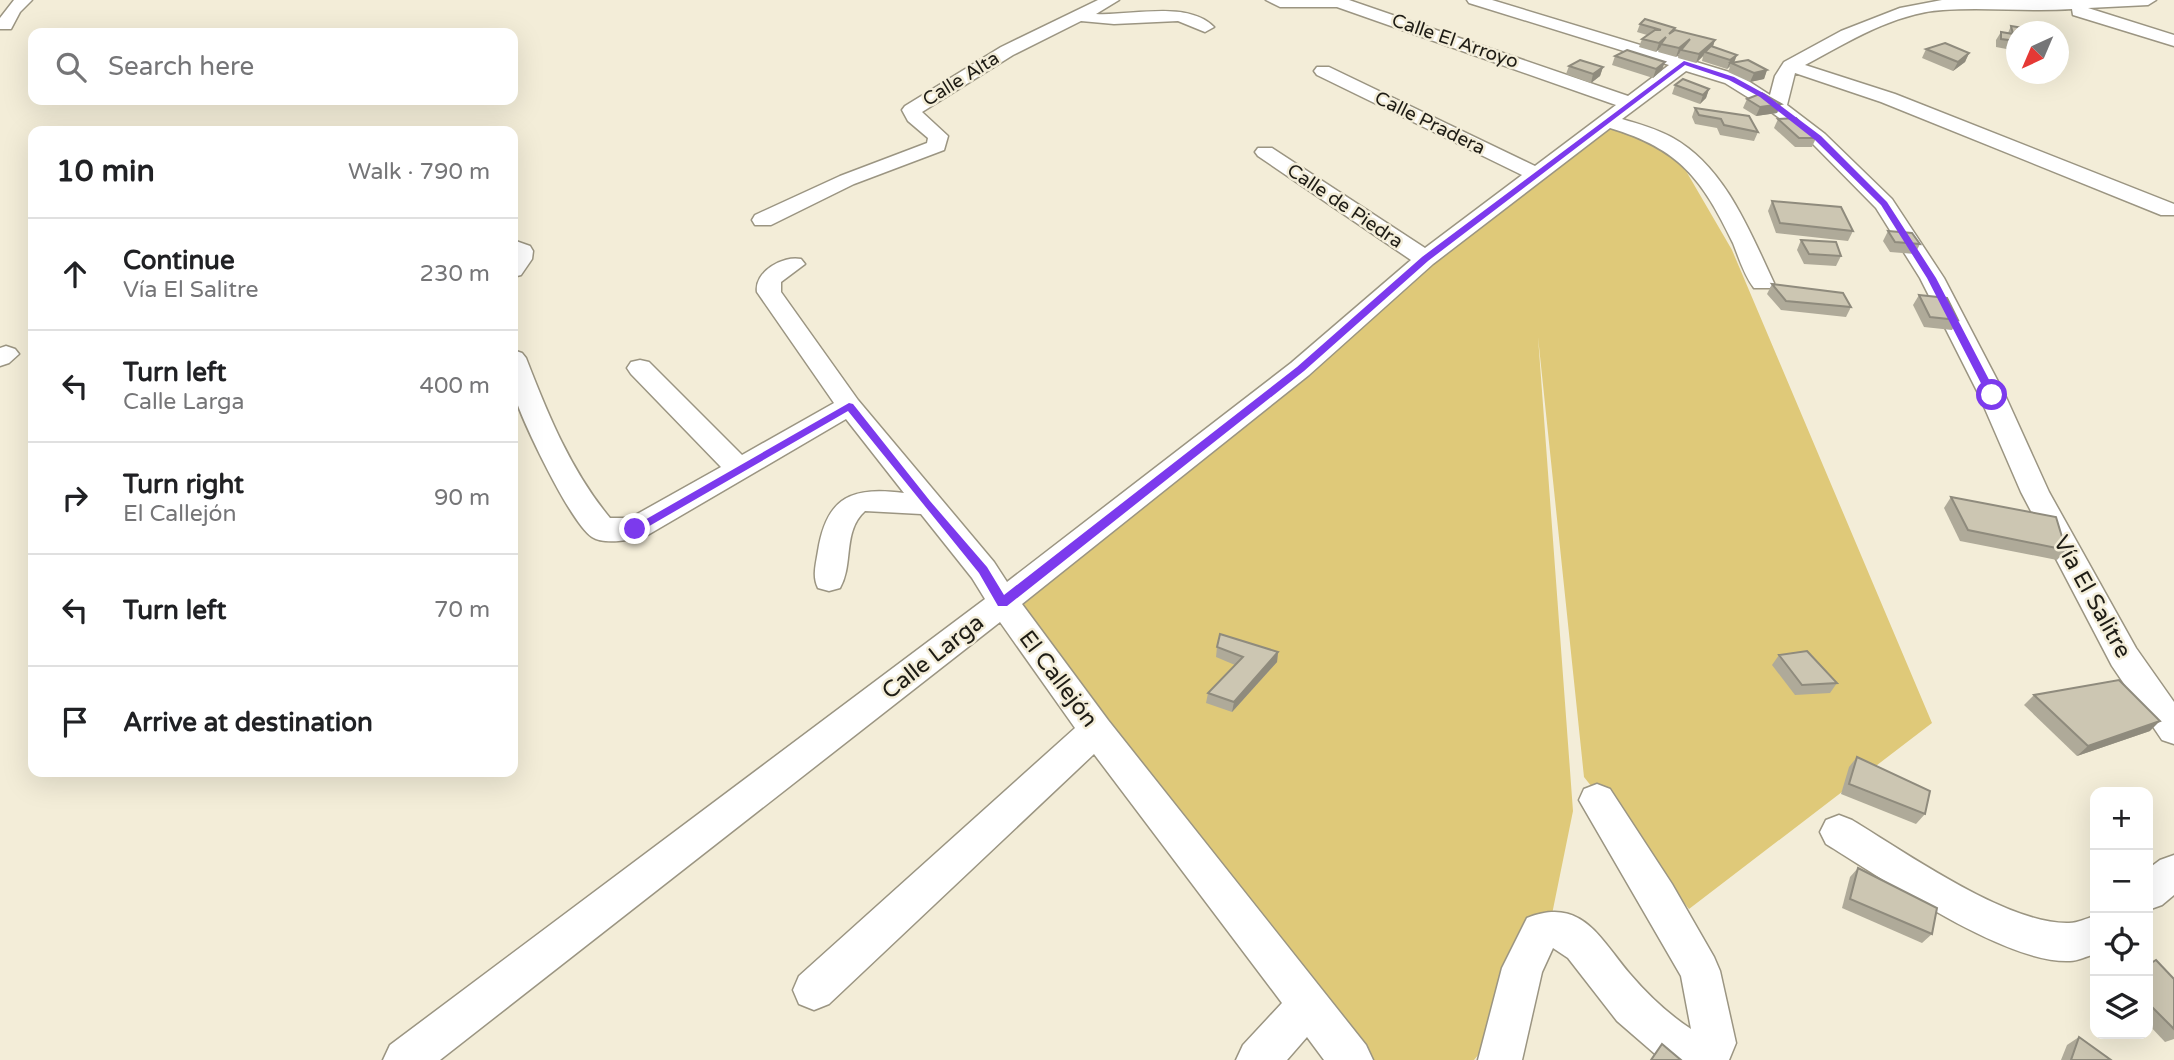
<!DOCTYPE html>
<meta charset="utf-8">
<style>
body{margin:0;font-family:"Varela Round",sans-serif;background:#f2f2f2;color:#202124}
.controls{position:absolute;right:21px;bottom:21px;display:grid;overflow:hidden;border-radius:14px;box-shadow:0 7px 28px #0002}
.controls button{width:63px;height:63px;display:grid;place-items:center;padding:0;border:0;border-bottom:2px solid #e0e0e0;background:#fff;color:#202124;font:35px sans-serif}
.compass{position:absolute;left:2006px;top:21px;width:63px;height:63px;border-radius:50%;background:#fff;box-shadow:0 7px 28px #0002;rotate:224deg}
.stop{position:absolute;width:21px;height:21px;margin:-16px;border:5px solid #7c3aed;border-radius:50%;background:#fff}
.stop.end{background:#7c3aed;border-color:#fff;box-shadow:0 2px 7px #0008}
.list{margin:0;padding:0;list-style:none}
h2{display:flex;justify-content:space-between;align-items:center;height:91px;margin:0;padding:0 28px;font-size:30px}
h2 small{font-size:23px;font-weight:400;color:#757577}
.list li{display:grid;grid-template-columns:46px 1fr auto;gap:21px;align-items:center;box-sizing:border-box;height:112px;padding:0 28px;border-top:2px solid #e0e0e0}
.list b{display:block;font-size:26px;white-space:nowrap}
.list p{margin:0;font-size:23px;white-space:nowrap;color:#757577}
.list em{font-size:23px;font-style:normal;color:#757577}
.icon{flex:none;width:38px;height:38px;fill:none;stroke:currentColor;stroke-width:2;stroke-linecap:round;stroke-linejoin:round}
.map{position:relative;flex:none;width:2174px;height:1060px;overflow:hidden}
.search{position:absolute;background:#fff;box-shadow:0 7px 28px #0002;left:28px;top:28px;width:490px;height:77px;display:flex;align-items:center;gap:18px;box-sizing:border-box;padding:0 24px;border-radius:14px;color:#757577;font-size:26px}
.panel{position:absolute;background:#fff;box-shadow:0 7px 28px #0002;left:28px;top:126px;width:490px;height:651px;border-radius:14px}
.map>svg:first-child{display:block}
.green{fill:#dfc979}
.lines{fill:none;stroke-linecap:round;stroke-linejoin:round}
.minor-casing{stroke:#9b9582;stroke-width:3}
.minor{fill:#fff;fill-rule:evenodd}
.wall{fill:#afaa99}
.shaded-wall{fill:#8f8b7d}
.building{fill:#ccc6b2;stroke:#8f8b7d;stroke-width:2}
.route{fill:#7c3aed}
.labels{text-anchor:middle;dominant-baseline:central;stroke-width:5;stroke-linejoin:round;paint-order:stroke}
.far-street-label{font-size:19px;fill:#1e1c15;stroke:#f3edd8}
.street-label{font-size:23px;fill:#1e1c15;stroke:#f3edd8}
</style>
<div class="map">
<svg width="2174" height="1060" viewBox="0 0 2174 1060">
<rect width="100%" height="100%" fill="#f3edd8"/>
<path class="green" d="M1610 122 1675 152 1732 250 1932 723 1689 909 1584 777 1538 337 1573 811 1538 983 1474 1060H1371L1002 603Z"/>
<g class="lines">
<g class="minor-casing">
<g id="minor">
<path d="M14 0H32L20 12 11 29H0V18Z"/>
<path d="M1098 0H1119L1096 14C1131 16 1187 0 1214 27L1205 32 1178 21 1114 24 1081 21 1013 55 922 112 948 136 944 150 854 184 771 225H755L752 220 755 215 840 176 927 143 928 138 908 121 902 110 905 106 1001 47Z"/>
<path d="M1266 0H1349L1628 96 1669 65 1469 3 1467 0H1492L1739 75 1770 95 1775 76 1784 62 1841 31 1900 8 1942 0H2156L2148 5 2088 8 2174 35V46L2073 15 2072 9C2029 12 1986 7 1943 10 1894 13 1848 42 1805 65L1895 94 2174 204V215H2161L1881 102 1795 73 1787 105 1825 134 1892 199 1944 278 2005 395 2049 492 2136 648 2174 702V744L2162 740 2112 666 2021 492 1979 395 1920 278 1876 208 1811 142 1770 111 1725 83 1686 71 1622 119C1639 124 1657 129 1673 138 1725 167 1750 232 1774 283L1770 288H1754C1744 275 1739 258 1733 243 1702 179 1680 149 1610 128L1433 264 1309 375 1022 604 1108 720 1366 1045 1373 1060H1324L1307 1037 1287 1060H1236L1243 1045 1282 1003 1094 754 829 1004 814 1010 799 1004 793 990 799 976 1075 728 1000 622 440 1060H383L390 1045 985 599 972 578 921 514 865 511C842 532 854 563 840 588L829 591 818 588C812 576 816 564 818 551 827 495 853 487 904 493L846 419 646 536C632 540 604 545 592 537 570 522 522 421 514 394 510 381 513 364 513 350L522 353 526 358C548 415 571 471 610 518H630L721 467 631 374 627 368 631 362 640 360 649 362 742 455 834 403 757 292C754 272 783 255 801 259L805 264 781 282V292L858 400 994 562 1007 582 1291 363 1411 260 1258 156 1255 152 1258 148H1272L1425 248 1522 175 1317 75 1314 71 1317 67H1329L1535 166 1616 105 1337 7H1280Z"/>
<path d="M513 240 530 246 533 251 532 259 521 275 513 277Z"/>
<path d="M6 346 15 349 19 354 9 363 0 366V348Z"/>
<path d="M1597 784 1610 789 1672 884 1714 957 1720 971 1736 1043 1729 1060H1662L1617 1021 1568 958 1553 948 1542 972 1522 1060H1478L1502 968 1527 918C1582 896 1600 939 1630 974 1648 995 1668 1014 1691 1029L1681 976 1579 800 1584 789Z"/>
<path d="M1839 815 1852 820C1905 852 2008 925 2069 923 2078 923 2087 918 2095 916V954C2087 956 2078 961 2070 961 2005 964 1882 878 1826 844L1820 832 1826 820Z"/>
<path d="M2174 855V895L2162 905 2148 910V869L2160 860Z"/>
</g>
</g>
<use href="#minor" class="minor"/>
</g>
<g class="wall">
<path d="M1640 24 1715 40 1713 46 1734 62 1767 70 1764 79 1750 82 1728 72 1730 67 1727 69 1702 61 1703 56 1696 63 1678 58 1679 54 1676 57 1658 52 1660 48 1656 52 1639 47 1642 39 1647 35 1637 32Z"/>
<path d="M2011 26 2017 32V51L1996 47V40L2001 32 2008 33Z"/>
<path d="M1926 49 1969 53 1965 62 1953 71 1922 58Z"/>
<path d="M1615 56 1662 70 1653 78 1612 65Z"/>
<path d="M1569 66 1603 67 1600 76 1591 83 1566 74Z"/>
<path d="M1675 85 1709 89 1706 98 1700 104 1672 94Z"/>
<path d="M1747 99 1781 104 1777 113 1756 116 1743 108Z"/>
<path d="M1695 108 1758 132 1754 141 1720 135 1717 128 1695 124 1692 117Z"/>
<path d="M1778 119 1816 138 1812 147H1795L1774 128Z"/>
<path d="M1772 201 1853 231 1848 241 1776 233 1768 211Z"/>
<path d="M1888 231 1920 244 1915 254 1890 252 1883 241Z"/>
<path d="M1801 240 1841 256 1836 266 1804 264 1797 250Z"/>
<path d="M1772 284 1851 307 1846 317 1781 310 1767 294Z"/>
<path d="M1919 295 1958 320 1952 330 1924 327 1913 305Z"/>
<path d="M1951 497 2066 550 2057 560 1960 541 1944 508Z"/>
<path d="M1217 647 1278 652 1277 662 1232 712 1206 703 1208 693 1235 665 1216 657Z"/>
<path d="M1779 655 1837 683 1830 693 1795 695 1772 665Z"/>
<path d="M2034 695 2150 731 2077 756 2024 705Z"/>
<path d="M1857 757 1925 814 1916 824 1841 794 1849 767Z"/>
<path d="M1858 868 1932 934 1922 943 1842 908 1850 877Z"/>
<path d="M2148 965 2174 979V1039L2165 1042 2148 1024Z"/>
<path d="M2079 1037 2111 1060H2061L2067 1045Z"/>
</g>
<g class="shaded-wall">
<path d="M1666 37 1660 48 1656 52 1659 43Z"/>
<path d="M1690 39 1681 50 1679 54 1676 57 1679 48Z"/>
<path d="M1715 40 1712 49 1705 52 1703 56 1696 63 1699 54Z"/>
<path d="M1969 53 1965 62 1953 71 1958 62Z"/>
<path d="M1737 55 1734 63H1731L1727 69 1730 60Z"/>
<path d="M1665 62 1662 70 1653 78 1656 69Z"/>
<path d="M1603 67 1600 76 1591 83 1593 74Z"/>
<path d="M1767 70 1764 79 1750 82 1754 73Z"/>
<path d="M1709 89 1706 98 1700 104 1703 95Z"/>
<path d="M1781 104 1777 113 1756 116 1760 107Z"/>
<path d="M1278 652 1277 662 1232 712 1234 702Z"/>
<path d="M2160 721 2150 731 2077 756 2088 746Z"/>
</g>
<g class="building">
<path d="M1645 19 1675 28 1669 34 1675 30 1715 40 1699 54 1681 50 1690 39 1679 48 1661 44 1666 37 1659 43 1642 39 1655 30H1661L1640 24Z"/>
<path d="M2011 26 2035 30 2034 32H2017V41L2001 39V32L2013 34Z"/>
<path d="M1945 43 1969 53 1958 62 1926 49Z"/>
<path d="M1711 46 1737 55 1730 60 1705 52Z"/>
<path d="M1627 50 1665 62 1656 69 1615 56Z"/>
<path d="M1580 60 1603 67 1593 74 1569 66Z"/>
<path d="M1748 60 1767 70 1754 73 1731 63Z"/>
<path d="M1683 79 1709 89 1703 95 1675 85Z"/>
<path d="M1762 93 1781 104 1760 107 1747 99Z"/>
<path d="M1695 108 1749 116 1758 132 1724 125 1721 119 1699 115Z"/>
<path d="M1796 118 1816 138H1799L1778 119Z"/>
<path d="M1772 201 1841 207 1853 231 1780 223Z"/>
<path d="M1888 231 1912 233 1920 244 1895 242Z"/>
<path d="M1801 240 1836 242 1841 256 1809 254Z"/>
<path d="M1772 284 1843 293 1851 307 1786 301Z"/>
<path d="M1919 295 1947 298 1958 320 1930 317Z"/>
<path d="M1951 497 2056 517 2066 550 1968 530Z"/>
<path d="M1220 634 1278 652 1234 702 1208 693 1243 657 1217 647Z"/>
<path d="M1807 651 1837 683 1802 685 1779 655Z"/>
<path d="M2119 680 2160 721 2088 746 2034 695Z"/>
<path d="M1857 757 1930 791 1925 814 1849 784Z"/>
<path d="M1858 868 1937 908 1932 934 1850 899Z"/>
<path d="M2156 960 2174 979V1029L2148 1003V965Z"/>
<path d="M2079 1037 2111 1060H2071Z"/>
<path d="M1662 1044 1681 1060H1651Z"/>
</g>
<path class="route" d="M1684 61 1734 77 1765 94 1821 136 1887 202 1936 278 1997 395 1995 397 1987 395 1927 278 1881 205 1815 140 1760 97 1729 80 1685 65 1428 261 1304 371 1007 606H998L979 573 848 411 639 532 635 533 629 529 849 403 853 404 930 501 987 567 1004 595 1297 367 1422 257Z"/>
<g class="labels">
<g class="far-street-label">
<text transform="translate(1455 41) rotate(19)">Calle El Arroyo</text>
<text transform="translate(961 79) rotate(-32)">Calle Alta</text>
<text transform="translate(1430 123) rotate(26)">Calle Pradera</text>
<text transform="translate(1345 206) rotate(34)">Calle de Piedra</text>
</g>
<g class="street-label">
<text transform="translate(2092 597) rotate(61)">Vía El Salitre</text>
<text transform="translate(933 657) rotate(-38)">Calle Larga</text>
<text transform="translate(1058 679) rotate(53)">El Callejón</text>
</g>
</g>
</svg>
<div class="controls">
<button>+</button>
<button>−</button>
<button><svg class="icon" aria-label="locate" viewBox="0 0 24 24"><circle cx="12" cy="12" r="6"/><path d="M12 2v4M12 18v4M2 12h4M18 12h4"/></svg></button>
<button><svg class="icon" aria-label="layers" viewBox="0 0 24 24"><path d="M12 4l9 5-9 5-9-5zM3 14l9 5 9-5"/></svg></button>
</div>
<svg class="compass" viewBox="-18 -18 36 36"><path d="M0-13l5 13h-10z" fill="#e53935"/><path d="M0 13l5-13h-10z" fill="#757577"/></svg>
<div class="stop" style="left:1992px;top:395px"></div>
<div class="stop end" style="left:635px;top:529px"></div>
<div class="search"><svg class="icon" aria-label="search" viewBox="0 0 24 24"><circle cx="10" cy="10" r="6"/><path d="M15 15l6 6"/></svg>Search here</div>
<section class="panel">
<h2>10 min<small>Walk · 790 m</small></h2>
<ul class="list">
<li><svg class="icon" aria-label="ahead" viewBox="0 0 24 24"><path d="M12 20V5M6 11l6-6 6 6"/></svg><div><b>Continue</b><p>Vía El Salitre</p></div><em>230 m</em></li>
<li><svg class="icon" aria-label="left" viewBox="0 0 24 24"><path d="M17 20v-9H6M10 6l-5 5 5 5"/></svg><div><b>Turn left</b><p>Calle Larga</p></div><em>400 m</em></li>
<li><svg class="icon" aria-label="right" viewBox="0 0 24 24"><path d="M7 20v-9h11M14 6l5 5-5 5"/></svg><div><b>Turn right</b><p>El Callejón</p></div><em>90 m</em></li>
<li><svg class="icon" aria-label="left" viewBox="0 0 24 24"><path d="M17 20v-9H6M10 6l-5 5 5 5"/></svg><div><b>Turn left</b></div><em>70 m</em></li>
<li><svg class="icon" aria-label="arrive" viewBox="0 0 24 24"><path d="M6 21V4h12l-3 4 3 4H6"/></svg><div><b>Arrive at destination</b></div></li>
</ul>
</section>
</div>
